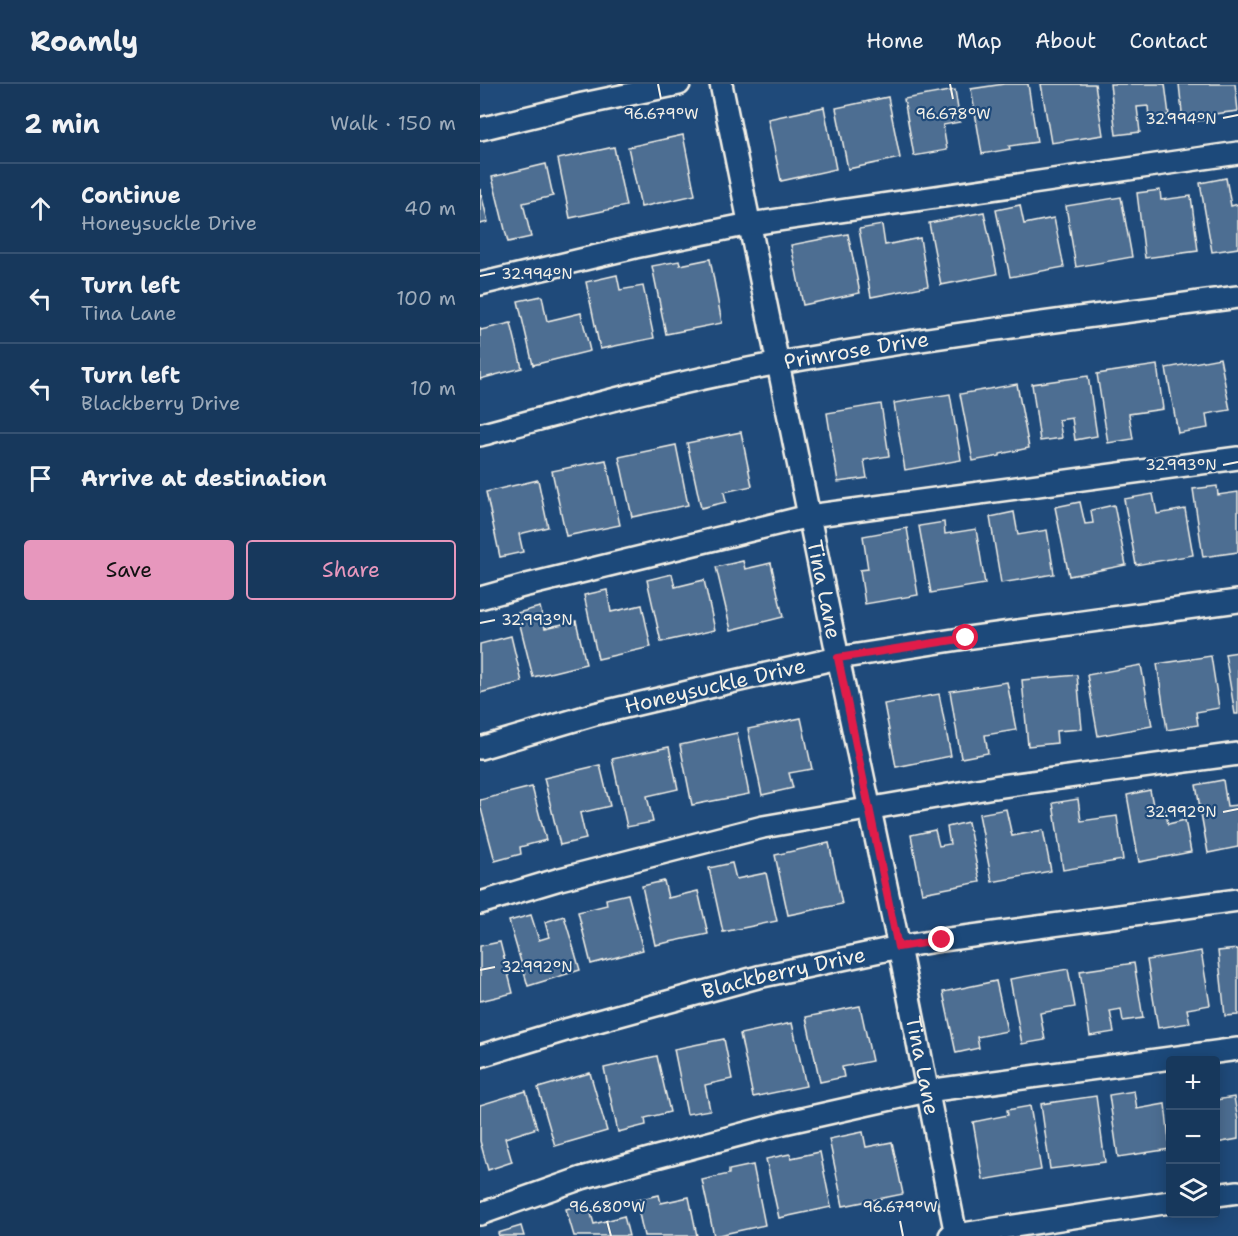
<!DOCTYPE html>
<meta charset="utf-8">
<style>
body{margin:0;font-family:"Shantell Sans",sans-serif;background:#244365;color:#f1f3f6}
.controls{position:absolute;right:18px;bottom:18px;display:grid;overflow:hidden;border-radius:6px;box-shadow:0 3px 15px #0003}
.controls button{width:54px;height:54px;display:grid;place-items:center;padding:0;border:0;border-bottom:2px solid #365272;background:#17385c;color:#f1f3f6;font:30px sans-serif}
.stop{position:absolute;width:18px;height:18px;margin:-14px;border:4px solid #e11d48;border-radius:50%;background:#fff}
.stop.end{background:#e11d48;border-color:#fff;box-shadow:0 2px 6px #0008}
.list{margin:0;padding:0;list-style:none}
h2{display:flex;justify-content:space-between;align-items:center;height:78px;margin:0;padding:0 24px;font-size:26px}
h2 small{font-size:20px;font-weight:400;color:#9eacbb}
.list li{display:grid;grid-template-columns:39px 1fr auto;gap:18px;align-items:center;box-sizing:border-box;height:90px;padding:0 24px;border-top:2px solid #365272}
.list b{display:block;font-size:22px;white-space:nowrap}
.list p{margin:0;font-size:20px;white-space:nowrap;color:#9eacbb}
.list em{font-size:20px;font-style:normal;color:#9eacbb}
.actions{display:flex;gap:12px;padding:18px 24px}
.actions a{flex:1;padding:14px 0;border:2px solid #e797bd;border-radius:6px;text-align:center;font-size:21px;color:#e797bd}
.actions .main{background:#e797bd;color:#111}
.icon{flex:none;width:33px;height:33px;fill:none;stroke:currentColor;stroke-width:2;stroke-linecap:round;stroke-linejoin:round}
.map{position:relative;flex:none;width:758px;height:1152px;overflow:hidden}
header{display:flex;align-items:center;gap:36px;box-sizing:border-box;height:84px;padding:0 30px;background:#17385c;border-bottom:2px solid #365272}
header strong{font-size:28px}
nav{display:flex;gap:33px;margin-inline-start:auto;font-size:21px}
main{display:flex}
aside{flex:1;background:#17385c}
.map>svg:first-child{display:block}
.building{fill:#4d6e92;stroke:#f4f1e8;stroke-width:1.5}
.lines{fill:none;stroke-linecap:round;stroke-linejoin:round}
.minor-casing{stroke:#f4f1e8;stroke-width:26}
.minor{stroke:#1f4a7a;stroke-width:21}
.route{stroke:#e11d48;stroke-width:8}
.ticks{fill:none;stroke:#f4f1e8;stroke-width:2}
.labels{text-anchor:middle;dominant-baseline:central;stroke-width:4.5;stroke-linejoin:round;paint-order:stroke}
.street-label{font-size:21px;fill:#f4f1e8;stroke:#1f4a7a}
.ticks-label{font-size:15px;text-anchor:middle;fill:#f4f1e8;stroke:#1f4a7a;stroke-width:4.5;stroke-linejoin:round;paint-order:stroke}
</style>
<header>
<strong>Roamly</strong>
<nav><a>Home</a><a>Map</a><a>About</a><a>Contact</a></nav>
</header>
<main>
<aside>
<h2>2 min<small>Walk · 150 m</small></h2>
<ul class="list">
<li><svg class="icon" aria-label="ahead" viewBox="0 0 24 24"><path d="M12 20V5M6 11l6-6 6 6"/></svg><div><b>Continue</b><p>Honeysuckle Drive</p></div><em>40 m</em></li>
<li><svg class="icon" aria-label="left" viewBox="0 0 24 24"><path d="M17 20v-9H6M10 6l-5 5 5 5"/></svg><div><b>Turn left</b><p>Tina Lane</p></div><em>100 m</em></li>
<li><svg class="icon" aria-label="left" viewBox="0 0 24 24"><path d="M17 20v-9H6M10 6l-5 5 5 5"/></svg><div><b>Turn left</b><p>Blackberry Drive</p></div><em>10 m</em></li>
<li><svg class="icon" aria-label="arrive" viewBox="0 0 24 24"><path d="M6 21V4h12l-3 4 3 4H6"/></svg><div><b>Arrive at destination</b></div></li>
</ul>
<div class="actions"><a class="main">Save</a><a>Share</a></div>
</aside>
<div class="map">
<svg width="758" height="1152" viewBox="0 0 758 1152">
<rect width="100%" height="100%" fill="#1f4a7a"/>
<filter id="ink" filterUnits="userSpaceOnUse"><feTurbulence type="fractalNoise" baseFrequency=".0167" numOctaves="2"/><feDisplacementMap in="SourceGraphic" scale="12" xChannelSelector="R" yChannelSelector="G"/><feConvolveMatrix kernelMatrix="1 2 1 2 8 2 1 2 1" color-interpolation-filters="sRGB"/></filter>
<g filter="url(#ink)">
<g class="building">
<path d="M524 0H548L557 58 529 62 530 65 502 70 491 5Z"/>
<path d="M561 0H615L623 51 571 59Z"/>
<path d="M630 0H685L689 31 669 34 668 22 657 23 660 48 636 51Z"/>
<path d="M699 0H755L758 27 726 31 727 36 703 38Z"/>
<path d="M475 6 480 38 463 41 467 66 434 72 424 15Z"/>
<path d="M408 13 420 74 368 85 356 24Z"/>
<path d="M344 23 356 85 301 97 288 35Z"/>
<path d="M203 51 215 111 161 123 148 63Z"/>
<path d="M134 63 146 122 90 134 78 75Z"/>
<path d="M66 80 73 112 43 119 51 153 28 158 12 93Z"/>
<path d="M746 94 751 122 758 120V164L732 168 720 99Z"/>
<path d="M0 105 8 138 0 140Z"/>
<path d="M680 106 681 116 711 112 718 167 665 174 657 109Z"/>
<path d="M641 113 652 173 596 183 586 122Z"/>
<path d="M540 121 544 140 574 134 584 183 530 193 516 126Z"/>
<path d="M504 128 517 190 461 201 449 139Z"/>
<path d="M402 141 405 161 440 154 448 202 391 213 379 145Z"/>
<path d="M368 150 380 209 323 221 311 161Z"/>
<path d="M230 175 242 239 186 250 172 182 199 177 200 181Z"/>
<path d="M137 191 140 206 163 202 174 254 120 265 106 198Z"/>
<path d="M62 212 67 237 101 229 110 267 53 281 38 217Z"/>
<path d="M31 239 42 284 0 295V244L1 246Z"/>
<path d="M740 274 750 326 726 330 728 344 698 349 686 284Z"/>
<path d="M677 281 683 325 649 330 653 355 628 359 617 290Z"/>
<path d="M608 292 617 352 595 356 592 334 579 336 582 354 560 357 552 300Z"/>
<path d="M537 300 549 364 520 370V372L493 377 480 310Z"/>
<path d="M470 310 481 376 425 386 414 319Z"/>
<path d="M401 320 409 372 384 376 387 394 358 398 347 329Z"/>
<path d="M261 348 272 402 244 408 246 418 221 424 207 359Z"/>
<path d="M196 361 208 421 152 433 139 373Z"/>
<path d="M126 376 140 441 86 452 72 387Z"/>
<path d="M58 396 68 443 39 450 43 468 20 473 6 408Z"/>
<path d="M737 402 738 411 758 408V468L723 473 713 405Z"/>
<path d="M673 410 677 430 705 425 713 471 656 481 644 415Z"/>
<path d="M600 418 605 440 613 439 611 426 634 421 646 481 589 492 575 423Z"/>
<path d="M534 428 538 451 567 446 574 490 521 499 510 433Z"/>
<path d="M464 438 465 450 496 445 505 500 451 509 439 442Z"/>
<path d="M427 444 438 511 385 520 380 486 388 485 383 452Z"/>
<path d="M263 477 265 485 291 479 303 533 251 546 236 483Z"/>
<path d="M192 490 195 503 224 496 235 546 181 558 167 496Z"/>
<path d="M127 506 131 528 162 521 171 563 118 575 104 511Z"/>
<path d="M60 523 65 544 96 537 106 580 53 593 37 529Z"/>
<path d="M31 552 42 598 0 609V560Z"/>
<path d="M758 568V630H755L745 570Z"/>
<path d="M731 572 739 624 716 628 718 641 687 646 677 580Z"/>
<path d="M661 581 672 642 618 652 607 591Z"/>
<path d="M597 591 602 645 576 647 577 659 548 662 542 596Z"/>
<path d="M527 598 536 646 505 651 508 669 481 674 470 607Z"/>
<path d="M459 610 471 672 416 683 404 620Z"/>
<path d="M321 634 332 685 309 689 313 704 282 711 268 645Z"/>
<path d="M257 649 269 710 212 721 200 661Z"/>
<path d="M189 663 198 705 167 712 173 738 147 743 132 675Z"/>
<path d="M120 681 130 722 100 729 106 755 80 761 64 694Z"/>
<path d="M743 696 747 722 758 721V763L728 769 716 701Z"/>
<path d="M52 703 66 756 40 763 41 770 15 777 0 721V716Z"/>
<path d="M670 706 674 726 685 724 688 740 705 736 711 768 659 778 647 711Z"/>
<path d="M598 715 601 737 637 732 643 776 583 786 573 719Z"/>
<path d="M526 725 532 752 563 746 571 787 512 798 499 730Z"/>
<path d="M488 738 500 798 442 809 431 751 455 746 459 762 470 760 467 743Z"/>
<path d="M349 759 362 820 308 831 295 771Z"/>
<path d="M252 779 256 795 286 789 297 837 243 848 229 784Z"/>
<path d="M184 797 188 814 218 807 228 850 175 861 162 802Z"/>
<path d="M148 810 163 866 111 880 98 828 127 821 126 815Z"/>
<path d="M51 831 59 856 69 853 65 838 84 832 100 886 48 902 29 837Z"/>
<path d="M20 858 33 909 0 917V862Z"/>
<path d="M758 865V931L745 932 738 867Z"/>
<path d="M721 867 730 921 707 925 710 939 678 944 667 876Z"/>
<path d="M654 879 663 934 643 937 641 925 630 927 634 948 610 952 600 887Z"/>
<path d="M588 885 595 923 560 929 565 956 542 960 530 895Z"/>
<path d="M516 897 527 947 497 953 499 964 476 969 463 908Z"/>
<path d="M380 922 392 977 362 983 364 993 340 998 326 933Z"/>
<path d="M312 939 326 1002 273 1013 260 950Z"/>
<path d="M244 955 252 995 225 1001 230 1026 207 1030 194 965Z"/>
<path d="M177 972 190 1028 165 1034 166 1041 138 1048 124 984Z"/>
<path d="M110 989 127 1047 75 1062 58 1004Z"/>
<path d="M46 1007 57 1044 25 1054 32 1078 8 1086 0 1057V1021Z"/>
<path d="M654 1007 657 1025 685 1020 690 1065 638 1073 629 1011Z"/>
<path d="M616 1012 625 1078 570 1085 561 1020Z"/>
<path d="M754 1013 758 1037V1055L736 1059V1016Z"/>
<path d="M550 1022 561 1086 503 1096 493 1038 528 1031 527 1026Z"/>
<path d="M383 1048 386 1063 412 1058 423 1110 363 1122 349 1055Z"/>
<path d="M340 1068 351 1123 299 1134 286 1075 310 1070 311 1074Z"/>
<path d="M273 1081 285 1141 234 1152 222 1096 249 1090V1086Z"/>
<path d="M179 1111 181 1119 209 1113 217 1152H164L156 1116Z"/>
<path d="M108 1119 114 1140 144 1132 149 1152H94L86 1125Z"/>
<path d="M41 1142 44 1152H19L18 1149Z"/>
</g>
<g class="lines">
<g class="minor-casing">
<g id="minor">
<path id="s1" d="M241 0 358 574 419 863 476 1151"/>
<path d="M0 45 103 20 199 0"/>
<path d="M0 200 155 163 270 140 758 69"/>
<path id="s2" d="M0 351C100 324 198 297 300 279 452 252 605 233 758 213"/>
<path d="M0 514 47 501 329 432 758 374"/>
<path id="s3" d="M0 664 115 630 242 600 358 574 486 554 758 517"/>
<path d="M0 819 80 795 283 743 514 703 758 670"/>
<path id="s4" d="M0 972 89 945 278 893 419 863 462 856 758 816"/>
<path d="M736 1111 758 1108"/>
<path d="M0 1130 102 1094 169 1075 304 1039 447 1007 758 965"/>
<path d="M470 1152 690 1118"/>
</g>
</g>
<use href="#minor" class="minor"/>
</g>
</g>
<g class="lines" filter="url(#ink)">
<path class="route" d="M462 856 418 863 358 574 486 554"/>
</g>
<path class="ticks" d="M178 0 181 15M470 0 473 15M743 34 758 31M0 192 15 189M743 381 758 378M0 539 15 536M743 728 758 725M0 886 15 883M127 1137 131 1152M420 1137 423 1152"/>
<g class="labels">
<g class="street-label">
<text stroke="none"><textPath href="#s2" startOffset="386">Primrose Drive</textPath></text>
<text stroke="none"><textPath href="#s1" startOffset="516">Tina Lane</textPath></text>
<text stroke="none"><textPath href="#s3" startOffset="243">Honeysuckle Drive</textPath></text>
<text stroke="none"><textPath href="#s4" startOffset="315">Blackberry Drive</textPath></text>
<text stroke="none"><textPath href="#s1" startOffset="1002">Tina Lane</textPath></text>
</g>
</g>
<g class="ticks-label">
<text x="181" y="35">96.679°W</text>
<text x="473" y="35">96.678°W</text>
<text x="701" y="40">32.994°N</text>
<text x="57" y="195">32.994°N</text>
<text x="701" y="386">32.993°N</text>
<text x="57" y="541">32.993°N</text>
<text x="701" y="733">32.992°N</text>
<text x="57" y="888">32.992°N</text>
<text x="127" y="1128">96.680°W</text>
<text x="420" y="1128">96.679°W</text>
</g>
</svg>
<div class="controls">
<button>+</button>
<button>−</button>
<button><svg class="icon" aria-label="layers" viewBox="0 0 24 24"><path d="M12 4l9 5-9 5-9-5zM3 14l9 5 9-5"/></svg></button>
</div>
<div class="stop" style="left:486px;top:554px"></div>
<div class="stop end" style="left:462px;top:856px"></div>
</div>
</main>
